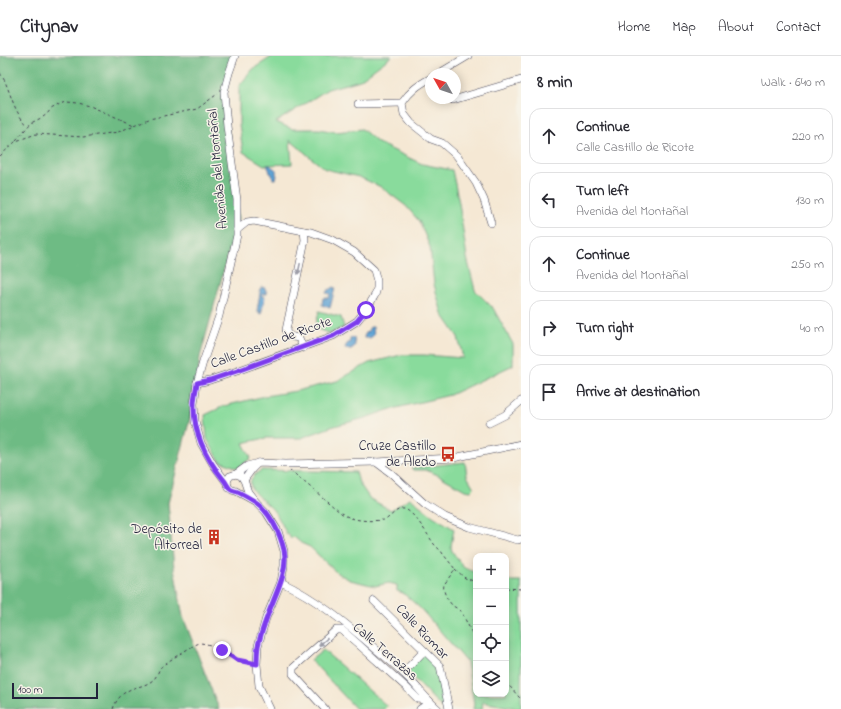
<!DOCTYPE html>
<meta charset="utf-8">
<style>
body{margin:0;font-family:"Indie Flower",sans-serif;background:#f7f7f7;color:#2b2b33}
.controls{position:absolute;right:12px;bottom:12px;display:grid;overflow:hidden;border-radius:8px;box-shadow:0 2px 10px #0003}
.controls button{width:36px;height:36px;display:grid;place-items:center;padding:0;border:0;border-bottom:1px solid #e1e1e2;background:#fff;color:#2b2b33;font:20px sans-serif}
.compass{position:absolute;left:425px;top:12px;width:36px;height:36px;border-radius:50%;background:#fff;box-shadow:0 2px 10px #0003;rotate:310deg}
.scale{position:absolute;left:12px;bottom:10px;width:86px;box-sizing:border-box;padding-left:4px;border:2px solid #22223b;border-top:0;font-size:11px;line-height:14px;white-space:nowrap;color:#22223b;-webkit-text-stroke:3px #f7f3e8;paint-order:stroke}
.stop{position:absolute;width:12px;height:12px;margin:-9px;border:3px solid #7c3aed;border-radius:50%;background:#fff}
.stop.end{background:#7c3aed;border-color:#fff;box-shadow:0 1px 4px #0008}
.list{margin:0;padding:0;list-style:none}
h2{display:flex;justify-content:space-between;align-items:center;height:52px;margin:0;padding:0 16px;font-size:17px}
h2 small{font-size:13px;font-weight:400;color:#7c7c81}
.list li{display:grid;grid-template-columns:26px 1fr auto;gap:12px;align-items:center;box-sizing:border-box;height:56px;margin:0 8px 8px;padding:0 8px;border:1px solid #e1e1e2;border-radius:12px}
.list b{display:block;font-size:15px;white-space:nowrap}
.list p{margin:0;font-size:13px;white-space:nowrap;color:#7c7c81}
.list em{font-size:13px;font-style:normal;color:#7c7c81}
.icon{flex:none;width:22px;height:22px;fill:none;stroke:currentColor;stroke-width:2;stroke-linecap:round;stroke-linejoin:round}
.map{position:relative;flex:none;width:521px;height:653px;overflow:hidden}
header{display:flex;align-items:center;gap:24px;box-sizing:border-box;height:56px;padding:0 20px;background:#fff;border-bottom:1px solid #e1e1e2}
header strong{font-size:19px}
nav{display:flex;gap:22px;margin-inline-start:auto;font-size:14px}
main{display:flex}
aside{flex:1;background:#fff}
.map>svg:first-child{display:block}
.green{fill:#89db9c;stroke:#567e6c}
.forest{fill:#6ebb84;stroke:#486e60}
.water{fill:#5fa3d4;stroke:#406288}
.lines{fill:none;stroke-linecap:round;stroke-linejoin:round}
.minor-casing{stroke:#424052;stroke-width:8}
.path{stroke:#424052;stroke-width:1;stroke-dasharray:3 3;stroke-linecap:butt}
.minor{stroke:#fff;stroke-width:7}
.oneway{fill:#9c9ca7}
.route{stroke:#7c3aed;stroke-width:5}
.labels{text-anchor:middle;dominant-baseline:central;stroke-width:3;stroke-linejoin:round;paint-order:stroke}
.street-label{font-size:14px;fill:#22223b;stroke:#f7f3e8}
.poi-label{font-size:14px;fill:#22223b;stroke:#f7f3e8;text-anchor:end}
</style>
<header>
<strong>Citynav</strong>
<nav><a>Home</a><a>Map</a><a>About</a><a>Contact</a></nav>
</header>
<main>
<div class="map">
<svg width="521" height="653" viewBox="0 0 521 653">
<rect width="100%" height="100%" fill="#f7f3e8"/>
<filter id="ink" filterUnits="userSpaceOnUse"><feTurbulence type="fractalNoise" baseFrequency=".025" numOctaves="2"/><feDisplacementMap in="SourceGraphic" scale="8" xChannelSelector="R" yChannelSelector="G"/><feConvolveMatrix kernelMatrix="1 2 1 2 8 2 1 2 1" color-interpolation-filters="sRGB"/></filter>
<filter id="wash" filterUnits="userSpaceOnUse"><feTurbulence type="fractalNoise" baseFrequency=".012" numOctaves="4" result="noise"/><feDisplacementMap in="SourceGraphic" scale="16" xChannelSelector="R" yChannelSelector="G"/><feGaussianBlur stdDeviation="0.9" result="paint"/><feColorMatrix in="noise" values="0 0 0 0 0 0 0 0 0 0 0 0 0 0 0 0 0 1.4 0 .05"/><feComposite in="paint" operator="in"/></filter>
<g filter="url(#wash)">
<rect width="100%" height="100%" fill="#f5e8d4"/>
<g class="green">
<path d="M273 0H392L360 24 328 33 276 66 292 73H319L336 76 362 73 378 87 422 108 452 114 459 147 467 202 475 234 493 252 513 288V309L450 339 388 354 365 362 331 371 301 382H266L243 387 251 402 238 412 220 405 207 383 205 359 224 350 265 340 296 335 337 325 369 307 401 299H424L463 302 458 281 442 258 434 228 430 191 419 165 406 150 381 131 359 121 325 113 310 101 290 84 292 108 264 109 243 96 239 68V30L253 13Z"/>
<path d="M319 255 341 261 344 271 330 278 315 272Z"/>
<path d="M465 406 467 420 474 432 471 435 465 434 438 419 426 414H413L411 412Z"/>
<path d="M262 414 356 416 359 427 370 443 391 454 410 442 433 460 454 473 452 484 451 491 452 495 463 511 476 517V638H506V525H521V653L483 646 482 653H473L474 648 473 641 467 606 434 568 420 552 403 537 397 535V529L389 527 375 530 350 524 337 517 310 491 301 487 294 481 290 482 289 478 287 479C283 470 279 461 273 454 266 445 245 435 252 422 255 418 258 416 262 414Z"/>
<path d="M323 594 387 650 384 653H356L311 604Z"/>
<path d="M425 597 436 610 446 652 443 653 407 615Z"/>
</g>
<path class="forest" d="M0 0H235L224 36 238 162 200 301 195 343 168 447 174 512 183 561 219 653H0Z"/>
<g class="water">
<path d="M268 109C270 109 271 110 272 111 280 116 274 113 277 120L276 123H273L272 118 270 117 269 113 268 112Z"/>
<path d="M261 231 265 232 267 238H263L262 240 265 241 261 258 259 257 260 255H257Z"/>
<path d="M333 231 335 232 330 252 322 249 323 242H329L330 238 326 237 327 235Z"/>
<path d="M371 271H373L374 279 370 282H364C364 279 366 276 369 275V272Z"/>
<path d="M352 282H354L355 290 351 293H345C345 290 347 287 350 286V283Z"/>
</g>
</g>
<g filter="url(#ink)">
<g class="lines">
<g class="minor-casing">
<g id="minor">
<path d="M235 0 229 17 224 36 227 70 237 144V179L219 260 203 306 197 327 194 348 195 365 201 387 213 408 227 427 229 432 232 434 236 435 256 446"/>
<path d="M438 18 468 0"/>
<path d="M431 22C418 29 410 35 402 47L404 58 411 67 431 83 442 87 457 100 476 127 484 144 491 167"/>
<path d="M453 44 521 24"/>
<path d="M358 48 402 47"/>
<path d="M303 292 299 282 293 281 287 278 286 274 305 184 304 175"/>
<path d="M197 327 210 324 237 315 333 280 357 265 366 254 375 239 377 232V225L374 214 354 196 333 184 311 176 304 175 254 165 247 166 237 174"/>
<path d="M489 367 505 359 521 345"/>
<path d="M376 406 392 418 425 448 445 461 469 471 518 484 521 483"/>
<path d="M236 418 241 420 244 424 248 436 256 446 266 456 278 475 284 495V510L281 526 266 562 258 590 257 608 259 630 270 653"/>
<path d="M244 424 252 413 258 407"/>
<path d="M227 427 228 423 230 420 236 418 247 410 258 407 286 408 376 406 453 402 521 388"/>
<path d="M281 526C317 543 348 569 378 595 388 603 398 611 406 620 417 630 426 643 438 653"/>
<path d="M374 545 440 610 449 653"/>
<path d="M403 617 424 595"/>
<path d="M325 653 293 618V612L336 574H342L357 587 406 631 418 643 429 645"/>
<path d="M420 653 427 648H431"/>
</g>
</g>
<g class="path">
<path d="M0 17C2 21 5 24 6 28 12 42 16 60 28 69"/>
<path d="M16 84 31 67 43 61 47 58 51 53 60 48 67 46 78 47 90 50 134 69"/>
<path d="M0 100 16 85 36 78 83 81 118 76 149 63 197 53 216 39 218 38"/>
<path d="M290 414 341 457C354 466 370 465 385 464 391 461 396 452 404 453 413 454 429 481 434 488 437 492 441 494 443 498 447 503 451 508 455 513 453 516 445 527 444 529 442 536 449 546 453 550 456 552 459 553 461 555L473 579 476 582"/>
<path d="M455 513 465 522 476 526"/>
<path d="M506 532 521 533"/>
<path d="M506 626 518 640 521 643"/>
<path d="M113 653C116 643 124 635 134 632 141 630 147 629 153 624 157 621 158 615 161 611 165 607 196 587 200 587 211 588 223 593 231 600 233 601 234 602 236 604 240 606 246 606 251 607"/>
</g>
<use href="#minor" class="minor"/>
</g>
<defs><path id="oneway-solid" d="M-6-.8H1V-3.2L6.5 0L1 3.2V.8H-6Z"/></defs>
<g class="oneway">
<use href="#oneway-solid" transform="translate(299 213) rotate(102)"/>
<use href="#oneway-solid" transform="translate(323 586) rotate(138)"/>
</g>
</g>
<g class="lines" filter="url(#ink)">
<path class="route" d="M222 594 237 604 257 608C257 602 257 596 258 590 260 581 263 572 266 564 273 542 289 517 284 494 280 477 269 454 254 445 249 442 244 439 238 436 235 435 232 435 230 433 227 430 226 426 223 423 206 402 193 376 194 348 194 341 196 334 197 327L210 324 237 315 333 280 357 265 366 254"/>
</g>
<defs>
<g id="bus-bare" transform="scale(1.2)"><path d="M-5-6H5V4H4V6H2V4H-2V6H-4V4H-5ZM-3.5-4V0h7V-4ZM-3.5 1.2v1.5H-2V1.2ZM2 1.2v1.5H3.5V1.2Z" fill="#c8321e" stroke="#f7f3e8" stroke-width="2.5" paint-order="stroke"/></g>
<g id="building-bare" transform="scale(1.2)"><path d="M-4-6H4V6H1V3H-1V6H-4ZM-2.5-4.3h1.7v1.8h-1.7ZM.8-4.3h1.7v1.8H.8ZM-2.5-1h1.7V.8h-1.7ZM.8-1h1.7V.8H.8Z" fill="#c8321e" stroke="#f7f3e8" stroke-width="2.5" paint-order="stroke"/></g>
</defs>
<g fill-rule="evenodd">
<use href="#bus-bare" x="448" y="398"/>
<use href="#building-bare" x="214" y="481"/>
</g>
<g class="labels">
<g class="street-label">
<text transform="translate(218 113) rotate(-95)">Avenida del Montañal</text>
<text transform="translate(271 287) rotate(-20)">Calle Castillo de Ricote</text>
<text transform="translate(422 576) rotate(47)">Calle Riomar</text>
<text transform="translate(385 596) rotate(41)">Calle Terrazas</text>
</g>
<g class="poi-label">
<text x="436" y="390">Cruze Castillo<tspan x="436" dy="16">de Aledo</tspan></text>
<text x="202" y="473">Depósito de<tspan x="202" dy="16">Altorreal</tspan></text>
</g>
</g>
</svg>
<div class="controls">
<button>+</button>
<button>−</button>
<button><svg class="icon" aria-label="locate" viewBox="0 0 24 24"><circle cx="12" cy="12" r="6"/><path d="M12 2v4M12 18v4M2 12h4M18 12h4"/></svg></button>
<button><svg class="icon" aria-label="layers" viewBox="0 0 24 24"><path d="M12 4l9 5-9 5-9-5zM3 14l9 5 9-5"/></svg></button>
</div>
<svg class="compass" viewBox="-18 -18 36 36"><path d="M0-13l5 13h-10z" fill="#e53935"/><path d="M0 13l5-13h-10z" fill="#7c7c81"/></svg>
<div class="scale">100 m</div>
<div class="stop" style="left:366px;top:254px"></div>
<div class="stop end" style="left:222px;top:594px"></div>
</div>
<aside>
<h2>8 min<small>Walk · 640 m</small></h2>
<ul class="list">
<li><svg class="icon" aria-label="ahead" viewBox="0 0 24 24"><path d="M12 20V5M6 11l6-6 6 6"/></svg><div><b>Continue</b><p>Calle Castillo de Ricote</p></div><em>220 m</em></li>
<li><svg class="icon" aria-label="left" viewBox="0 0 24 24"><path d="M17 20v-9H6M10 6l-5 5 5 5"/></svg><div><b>Turn left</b><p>Avenida del Montañal</p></div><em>130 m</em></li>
<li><svg class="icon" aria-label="ahead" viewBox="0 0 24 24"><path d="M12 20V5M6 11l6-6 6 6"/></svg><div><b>Continue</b><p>Avenida del Montañal</p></div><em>250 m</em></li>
<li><svg class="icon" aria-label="right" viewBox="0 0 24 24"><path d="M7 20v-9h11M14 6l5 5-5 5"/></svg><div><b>Turn right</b></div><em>40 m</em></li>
<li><svg class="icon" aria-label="arrive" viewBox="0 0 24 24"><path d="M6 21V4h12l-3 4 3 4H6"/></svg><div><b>Arrive at destination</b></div></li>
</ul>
</aside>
</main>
